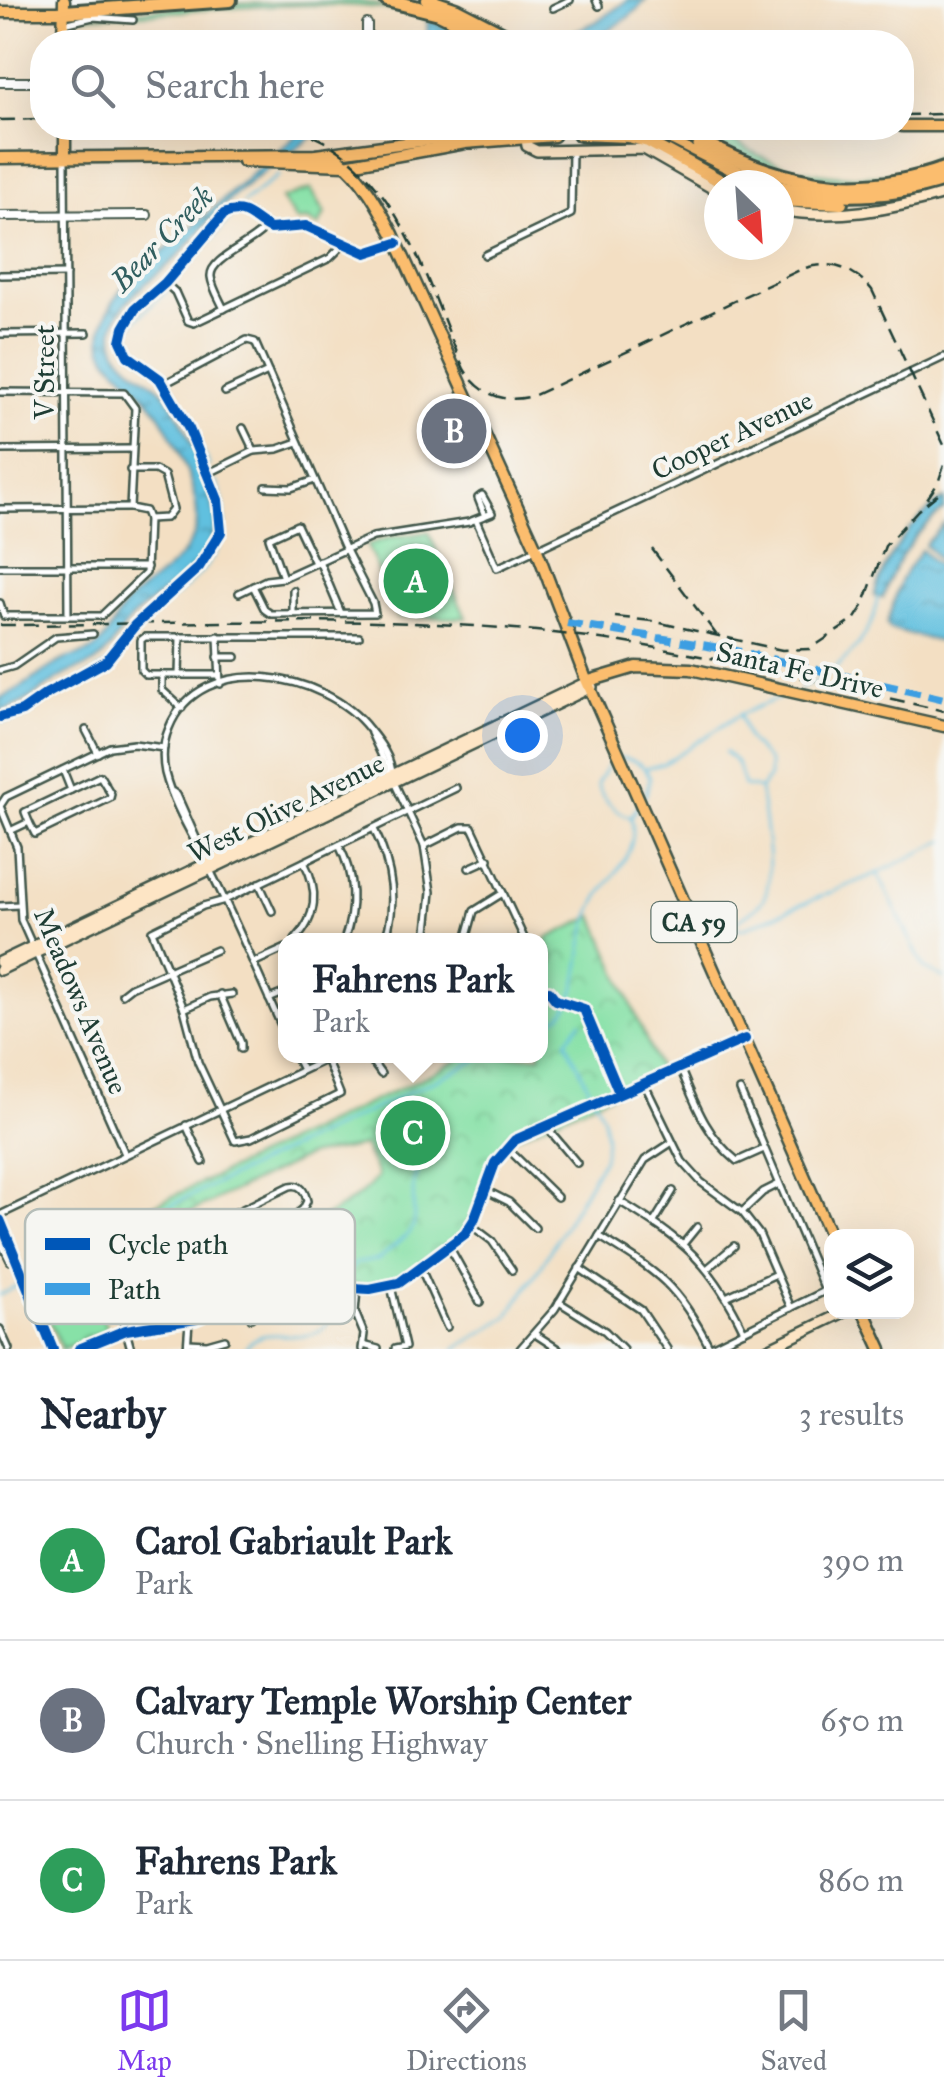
<!DOCTYPE html>
<meta charset="utf-8">
<style>
body{margin:0;font-family:"IM FELL Great Primer",serif;background:#f2f2f3;color:#1f2937}
.controls{position:absolute;right:30px;bottom:30px;display:grid;overflow:hidden;border-radius:20px;box-shadow:0 10px 40px #0002}
.controls button{width:90px;height:90px;display:grid;place-items:center;padding:0;border:0;border-bottom:2px solid #e0e1e3;background:#fff;color:#1f2937;font:50px sans-serif}
.compass{position:absolute;left:704px;top:170px;width:90px;height:90px;border-radius:50%;background:#fff;box-shadow:0 10px 40px #0002;rotate:155deg}
.you{position:absolute;left:522px;top:735px;width:35px;height:35px;margin:-25px;border:8px solid #fff;border-radius:50%;background:#1a73e8;box-shadow:0 0 0 15px #1a73e833}
.badge{display:grid;place-items:center;width:65px;height:65px;border-radius:50%;background:#7c3aed;color:#fff;font-size:32px;font-weight:700}
.pin{position:absolute;translate:-50% -50%;border:5px solid #fff;box-shadow:0 2px 10px #0006}
.popup{position:absolute;left:278px;top:933px;width:270px;height:130px;box-sizing:border-box;display:grid;place-content:center;border-radius:20px;background:#fff;filter:drop-shadow(0 2px 8px #0005);font-size:32px;white-space:nowrap;color:#747a83}
.popup b{font-size:38px;color:#1f2937}
.popup::after{content:'';position:absolute;left:50%;top:100%;margin-left:-20px;border:20px solid transparent;border-top-color:#fff}
.list{margin:0;padding:0;list-style:none}
h2{display:flex;justify-content:space-between;align-items:center;height:130px;margin:0;padding:0 40px;font-size:42px}
h2 small{font-size:32px;font-weight:400;color:#747a83}
.list li{display:grid;grid-template-columns:65px 1fr auto;gap:30px;align-items:center;box-sizing:border-box;height:160px;padding:0 40px;border-top:2px solid #e0e1e3}
.list b{display:block;font-size:38px;white-space:nowrap}
.list p{margin:0;font-size:32px;white-space:nowrap;color:#747a83}
.list em{font-size:32px;font-style:normal;color:#747a83}
.icon{flex:none;width:55px;height:55px;fill:none;stroke:currentColor;stroke-width:2;stroke-linecap:round;stroke-linejoin:round}
.map{position:relative;flex:none;width:944px;height:1349px;overflow:hidden}
.search{position:absolute;background:#fff;box-shadow:0 10px 40px #0002;left:30px;right:30px;top:30px;height:110px;display:flex;align-items:center;gap:25px;box-sizing:border-box;padding:0 35px;border-radius:40px;color:#747a83;font-size:38px}
.sheet{height:610px;background:#fff}
nav{display:flex;justify-content:space-around;align-items:center;box-sizing:border-box;height:140px;border-top:2px solid #e0e1e3;background:#fff;font-size:28px;color:#747a83}
nav a{display:grid;justify-items:center;gap:5px}
nav .on{color:#7c3aed}
.map>svg:first-child{display:block}
.grass{fill:#87e1a7;stroke:#538f6e;stroke-width:2.5}
.park{fill:url(#park-crowns);stroke:#538f6e;stroke-width:2.5}
.water{fill:url(#water-ripples);stroke:#407e8a;stroke-width:2.5}
.lines{fill:none;stroke-linecap:round;stroke-linejoin:round}
.stream{stroke:#61c0df;stroke-width:2.5}
.minor-casing{stroke:#3f5549;stroke-width:10}
.tertiary-casing{stroke:#3f5549;stroke-width:12}
.secondary-casing{stroke:#3f5549;stroke-width:14}
.primary-casing{stroke:#3f5549;stroke-width:15}
.motorway-casing{stroke:#3f5549;stroke-width:18}
.minor{stroke:#fff;stroke-width:5}
.tertiary{stroke:#fff;stroke-width:8}
.secondary{stroke:#fde5c5;stroke-width:9}
.primary{stroke:#fbbd6e;stroke-width:10}
.motorway{stroke:#fbbd6e;stroke-width:12}
.rail{stroke:#1f3d34;stroke-width:2.5;stroke-dasharray:15 8;stroke-linecap:butt}
.motorway-bridge-casing{stroke:#3f5549;stroke-width:18;stroke-linecap:butt}
.motorway-bridge{stroke:#fbbd6e;stroke-width:12}
.quiet{stroke:#3c9ee2;stroke-width:8;stroke-dasharray:15 8;stroke-linecap:butt}
.cycleway-casing{stroke:#f6f6f2;stroke-width:16}
.cycleway{stroke:#0057b8;stroke-width:10}
.labels{text-anchor:middle;dominant-baseline:central;stroke-width:8;stroke-linejoin:round;paint-order:stroke}
.shield{fill:#f6f6f2;stroke:#60746d;stroke-width:2.5}
.shield-label{font-size:25px;font-weight:bold;fill:#1f3d34}
.street-label{font-size:28px;fill:#1f3d34;stroke:#f6f6f2}
.water-label{font-size:30px;font-style:italic;fill:#305e5f;stroke:#f6f6f2}
.key{fill:#f6f6f2;stroke:#b6beb9;stroke-width:2.5}
.key-label{font-size:28px;fill:#1f3d34}
</style>
<div class="map">
<svg width="944" height="1349" viewBox="0 0 944 1349">
<defs>
<pattern id="park-crowns" width="20" height="18" patternUnits="userSpaceOnUse" patternTransform="scale(2.5)"><rect width="20" height="18" fill="#87e1a7"/><path d="M2 6a3 3 0 1 1 6 0M12 15a3 3 0 1 1 6 0" fill="none" stroke="#74c290"/></pattern>
<pattern id="water-ripples" width="26" height="14" patternUnits="userSpaceOnUse" patternTransform="scale(2.5)"><rect width="26" height="14" fill="#61c0df"/><path d="M2 4q2-2 4 0t4 0M15 11q2-2 4 0t4 0" fill="none" stroke="#4f9db6"/></pattern>
</defs>
<rect width="100%" height="100%" fill="#f6f6f2"/>
<filter id="ink" filterUnits="userSpaceOnUse"><feTurbulence type="fractalNoise" baseFrequency=".01" numOctaves="2"/><feDisplacementMap in="SourceGraphic" scale="20" xChannelSelector="R" yChannelSelector="G"/><feConvolveMatrix kernelMatrix="1 2 1 2 8 2 1 2 1" color-interpolation-filters="sRGB"/></filter>
<filter id="wash" filterUnits="userSpaceOnUse"><feTurbulence type="fractalNoise" baseFrequency=".0048" numOctaves="4" result="noise"/><feDisplacementMap in="SourceGraphic" scale="40" xChannelSelector="R" yChannelSelector="G"/><feGaussianBlur stdDeviation="2.25" result="paint"/><feColorMatrix in="noise" values="0 0 0 0 0 0 0 0 0 0 0 0 0 0 0 0 0 1.4 0 .05"/><feComposite in="paint" operator="in"/></filter>
<g filter="url(#wash)">
<rect width="100%" height="100%" fill="#f3dfc3"/>
<g class="grass">
<path d="M358 1 427 14 492 42C476 42 464 33 449 27 421 16 391 8 360 6 264 1 164 16 71 17L211 4Z"/>
<path d="M694 132C730 132 735 145 765 158 814 180 901 187 944 151V160C899 189 813 182 764 166 740 158 717 143 694 132Z"/>
</g>
<g class="park">
<path d="M311 189 325 213 319 226 307 220 296 221 281 199Z"/>
<path d="M429 532V533L466 618 398 617 367 545 388 538Z"/>
<path d="M594 916 660 1072 513 1138 494 1161 473 1215 463 1233 398 1280 373 1286 282 1280 225 1301 223 1299C262 1281 286 1243 322 1219 345 1203 359 1200 378 1176L364 1146 308 1156 121 1245 112 1259 97 1302 107 1329 62 1349 30 1278 43 1270 55 1252 424 1077 458 1060 460 1056H540L541 994 554 959 546 939Z"/>
</g>
<g class="water">
<path d="M628 0H646C621 29 588 43 551 42L598 21Z"/>
<path d="M427 19 473 38 470 42 446 39 428 42Z"/>
<path d="M305 128H325C291 153 253 177 222 207 205 223 192 243 175 259 153 280 100 311 116 348 125 369 152 378 166 395 190 428 204 477 216 516 218 563 159 591 130 620 118 633 111 652 96 662 87 668 77 669 67 674 44 687 27 705 0 711V698C24 689 43 669 66 659 78 654 91 655 100 644 112 630 117 613 130 600 153 579 181 565 194 535 207 506 174 433 155 408 119 360 74 359 122 288Z"/>
<path d="M944 499V510C915 531 893 564 883 598L874 596C883 560 912 519 944 499Z"/>
<path d="M944 524V564L925 545Z"/>
<path d="M921 550 944 570V643L890 629 887 624 901 579Z"/>
</g>
<g class="lines">
<g class="stream">
<path d="M243 203 279 175"/>
<path d="M154 366 132 350 127 333 135 320 167 290 231 217"/>
<path d="M156 368 164 374"/>
<path d="M173 387 209 466"/>
<path d="M143 622C189 584 247 550 216 482"/>
<path d="M132 635 139 627"/>
<path d="M800 689C829 677 859 652 872 621 876 614 875 605 878 597"/>
<path d="M0 722 25 717 52 696 112 662 131 637"/>
<path d="M725 752 737 763 744 786 760 789"/>
<path d="M618 758C632 758 644 764 650 777L646 794 631 817C614 812 604 801 597 784L610 761Z"/>
<path d="M646 768 663 764 739 715 788 694"/>
<path d="M878 874 924 968 944 978"/>
<path d="M730 926C740 918 755 911 762 901 777 880 763 814 760 789L769 777V762L748 739 740 716"/>
<path d="M732 926 742 929 878 873 944 841"/>
<path d="M540 1021C552 1022 561 1019 567 1008 583 979 579 939 593 908 606 877 642 855 631 817"/>
<path d="M343 1277 356 1263 378 1260 408 1234 414 1225 413 1183 425 1148 431 1145 435 1135 394 1101"/>
<path d="M31 1282 61 1257 486 1056"/>
<path d="M0 1295 18 1286"/>
<path d="M245 1349C262 1319 303 1349 325 1326 331 1318 332 1305 336 1295"/>
<path d="M455 1349 507 1317 540 1268 603 1159 606 1139 603 1117 566 1041 581 1022"/>
</g>
</g>
</g>
<g filter="url(#ink)">
<g class="lines">
<g class="minor-casing">
<g id="minor">
<path d="M596 0 599 6"/>
<path d="M553 8 570 0"/>
<path d="M64 24 93 17 133 20"/>
<path d="M65 160 68 616"/>
<path d="M485 255 571 214 572 150"/>
<path d="M0 275 66 274"/>
<path d="M165 283 175 292 188 321 194 323 330 258 344 244"/>
<path d="M224 309C220 300 212 287 211 277 209 258 254 244 266 227"/>
<path d="M0 334 87 333"/>
<path d="M164 384 247 340 255 342 345 548 373 603 375 613 271 614 265 610 253 586"/>
<path d="M0 392 124 393 135 408 130 508 145 511 148 519 146 573 101 616H4L0 603"/>
<path d="M225 392 268 372"/>
<path d="M243 428 254 451"/>
<path d="M0 450 131 449"/>
<path d="M130 470H155L164 475 173 509 166 518 148 519"/>
<path d="M207 474 254 451 278 449 298 442"/>
<path d="M266 487 291 488 315 480"/>
<path d="M0 509 130 508"/>
<path d="M476 520 497 568 944 357"/>
<path d="M319 561 341 613"/>
<path d="M0 567H147"/>
<path d="M283 578 269 538 297 525 315 563"/>
<path d="M293 590V613"/>
<path d="M239 593 266 580 283 578 373 537 469 522 492 513 482 495 478 498 485 516"/>
<path d="M218 636 220 684"/>
<path d="M218 657H236"/>
<path d="M0 670 14 666 56 637 93 634"/>
<path d="M162 675V690L182 708"/>
<path d="M179 675 180 638"/>
<path d="M218 675H146L141 670V640L145 637H359"/>
<path d="M0 717 22 711 46 694 106 661 135 625 199 567 221 532 218 500 189 429 160 379 128 356 121 341 124 328 135 309 165 283 224 214C246 205 253 221 270 229L306 226 366 253 396 243"/>
<path d="M86 730 98 753"/>
<path d="M371 733 424 846 431 892 426 940"/>
<path d="M173 792 177 795 205 858"/>
<path d="M29 822 35 834 110 798 111 794 100 776 71 790"/>
<path d="M374 829C391 864 398 903 385 940"/>
<path d="M10 831 29 822 25 812 71 790 63 770"/>
<path d="M339 845C355 877 356 908 344 940"/>
<path d="M424 846 462 827H472L525 940"/>
<path d="M469 868 489 859"/>
<path d="M259 883 272 911"/>
<path d="M0 906 19 905"/>
<path d="M295 940C317 917 319 890 304 862"/>
<path d="M466 940 474 911 503 893"/>
<path d="M253 963 286 948"/>
<path d="M122 994 131 987 216 950"/>
<path d="M220 994 241 1043V1049"/>
<path d="M269 999 286 992"/>
<path d="M184 1009 210 997 232 994"/>
<path d="M286 1036C261 982 239 928 213 876 197 842 174 809 165 773 162 758 163 742 169 728 201 649 326 672 369 729 379 741 392 758 392 775"/>
<path d="M295 1056 302 1070"/>
<path d="M368 1056 381 1074"/>
<path d="M418 1056H419"/>
<path d="M460 1056 461 1057"/>
<path d="M326 1059 340 1094 251 1138 235 1141 198 1062 184 1009 152 931 203 906 225 900 456 788"/>
<path d="M680 1068C695 1103 706 1136 737 1161L764 1149"/>
<path d="M644 1083 682 1161 701 1182 742 1212 759 1234 791 1308"/>
<path d="M186 1125 203 1162"/>
<path d="M545 1125 577 1163"/>
<path d="M507 1148 557 1197"/>
<path d="M125 1154 21 920 17 847 0 806 6 797 110 747 134 744 164 748"/>
<path d="M485 1190 509 1202 535 1228"/>
<path d="M619 1201C683 1240 711 1262 744 1331"/>
<path d="M742 1212 763 1192 779 1184"/>
<path d="M0 1215 333 1056"/>
<path d="M654 1222 673 1191"/>
<path d="M209 1224 216 1239"/>
<path d="M471 1225 492 1241 512 1270"/>
<path d="M599 1236C659 1273 677 1284 710 1348"/>
<path d="M175 1240 182 1255"/>
<path d="M684 1243 697 1227"/>
<path d="M450 1248 480 1302"/>
<path d="M579 1268 641 1310 667 1349"/>
<path d="M708 1268 734 1246"/>
<path d="M421 1269 447 1327"/>
<path d="M211 1283 222 1307"/>
<path d="M285 1283 290 1307 300 1320"/>
<path d="M123 1284C138 1289 153 1296 168 1296 219 1298 267 1238 303 1209L307 1201C305 1192 301 1183 290 1186L134 1262C113 1291 122 1317 131 1349"/>
<path d="M391 1286 405 1347 395 1349"/>
<path d="M357 1289 355 1312 364 1334 362 1349"/>
<path d="M728 1296 776 1274"/>
<path d="M242 1298 251 1318"/>
<path d="M559 1302 605 1331 623 1349"/>
<path d="M0 1329 9 1349"/>
<path d="M535 1334 558 1349"/>
<path d="M189 1343 207 1344 225 1339"/>
<path d="M363 1345 378 1349"/>
<path d="M79 1349 126 1330 196 1319 278 1284 370 1289 399 1283 465 1234 474 1220 495 1163 515 1140 742 1040"/>
<path d="M187 1349 189 1322"/>
<path d="M520 1349 555 1309 645 1160 671 1143"/>
<path d="M707 1349 825 1291 740 1090"/>
</g>
</g>
<g class="tertiary-casing">
<g id="tertiary">
<path d="M367 42V24"/>
<path d="M0 82H42"/>
<path d="M0 216 147 215"/>
<path d="M0 1220 53 1349"/>
<path d="M0 1237 11 1260"/>
</g>
</g>
<g class="secondary-casing">
<g id="secondary">
<path d="M525 132 527 146 537 151 644 149 719 192"/>
<path d="M779 210C835 220 891 210 944 194"/>
<path d="M0 962 589 681"/>
<path d="M0 970 592 687"/>
<path d="M768 1349 844 1312"/>
</g>
</g>
<g class="primary-casing">
<g id="primary">
<path d="M0 12H64"/>
<path d="M63 42 64 0"/>
<path d="M902 126H944"/>
<path d="M65 128V157"/>
<path d="M316 155C324 156 334 155 340 160 363 177 380 209 393 234L537 550 585 677 832 1239"/>
<path d="M0 158 316 155 502 130 702 128"/>
<path d="M243 161 345 165 465 143 554 136"/>
<path d="M589 681 636 667 691 669 944 726"/>
<path d="M864 1312 881 1349"/>
</g>
</g>
<g class="motorway-casing">
<g id="motorway">
<path d="M387 0 439 13 498 42"/>
<path d="M428 0 457 10 519 42"/>
<path d="M64 12 230 0"/>
<path d="M580 134 628 136 648 141 728 185"/>
<path d="M673 139 740 173 773 185"/>
<path d="M697 139C778 184 854 201 944 169"/>
<path d="M779 187C836 199 889 198 944 180"/>
<path d="M779 200 841 203"/>
</g>
</g>
<use href="#minor" class="minor"/>
<use href="#tertiary" class="tertiary"/>
<use href="#secondary" class="secondary"/>
<use href="#primary" class="primary"/>
<use href="#motorway" class="motorway"/>
<g class="rail">
<path d="M902 115 944 114"/>
<path d="M0 120 42 119"/>
<path d="M291 128C396 157 425 281 464 369 480 395 504 404 533 396L802 269C830 260 853 267 872 290L944 445"/>
<path d="M927 499 938 483 944 465"/>
<path d="M652 549 718 637"/>
<path d="M615 617 652 621 782 650 810 649 854 620 863 606 885 546 918 510 944 489"/>
<path d="M0 625C174 625 352 614 525 630 668 643 805 679 944 711"/>
</g>
<g class="motorway-bridge-casing">
<g id="motorway-bridge">
<path d="M653 128 673 139"/>
<path d="M676 128 697 139"/>
</g>
</g>
<use href="#motorway-bridge" class="motorway-bridge"/>
<path class="quiet" d="M567 623 732 650 944 699"/>
<g class="cycleway-casing">
<g id="cycleway">
<path d="M0 717 22 711 46 694 106 661 135 625 199 567 221 532 218 500 189 429 160 379 128 356 121 341 124 328 135 309 165 283 224 214C246 205 253 221 270 229L306 226 366 253 397 243"/>
<path d="M549 991 556 1000 584 1009 618 1090"/>
<path d="M0 1220 53 1349"/>
<path d="M79 1349 126 1330 196 1319 278 1284 370 1289 399 1283 465 1234 474 1220 495 1163 515 1140 745 1039"/>
</g>
</g>
<use href="#cycleway" class="cycleway"/>
</g>
</g>
<g class="labels">
<rect class="shield" x="651.5" y="902" width="85" height="40" rx="8"/>
<g class="shield-label">
<text x="694" y="922">CA 59</text>
</g>
<g class="street-label">
<text transform="translate(44 372) rotate(-90)">V Street</text>
<text transform="translate(732 435) rotate(-25)">Cooper Avenue</text>
<text transform="translate(800 670) rotate(13)">Santa Fe Drive</text>
<text transform="translate(286 808) rotate(-26)">West Olive Avenue</text>
<text transform="translate(81 1001) rotate(67)">Meadows Avenue</text>
</g>
<g class="water-label">
<text transform="translate(162 239) rotate(-46)">Bear Creek</text>
</g>
</g>
<rect x="25" y="1209" width="330" height="115" rx="15" class="key"/>
<rect x="45" y="1238" width="45" height="12" fill="#0057b8"/>
<rect x="45" y="1283" width="45" height="12" fill="#3c9ee2"/>
<g class="key-label">
<text x="108" y="1254">Cycle path</text>
<text x="108" y="1299">Path</text>
</g>
</svg>
<div class="controls">
<button><svg class="icon" aria-label="layers" viewBox="0 0 24 24"><path d="M12 4l9 5-9 5-9-5zM3 14l9 5 9-5"/></svg></button>
</div>
<svg class="compass" viewBox="-18 -18 36 36"><path d="M0-13l5 13h-10z" fill="#e53935"/><path d="M0 13l5-13h-10z" fill="#747a83"/></svg>
<div class="you"></div>
<div class="pin badge" style="left:416px;top:581px;background:#2e9e5b">A</div>
<div class="pin badge" style="left:454px;top:431px;background:#6b7280">B</div>
<div class="pin badge" style="left:413px;top:1133px;background:#2e9e5b">C</div>
<div class="popup"><b>Fahrens Park</b>Park</div>
<div class="search"><svg class="icon" aria-label="search" viewBox="0 0 24 24"><circle cx="10" cy="10" r="6"/><path d="M15 15l6 6"/></svg>Search here</div>
</div>
<section class="sheet">
<h2>Nearby<small>3 results</small></h2>
<ul class="list">
<li><span class="badge" style="background:#2e9e5b">A</span><div><b>Carol Gabriault Park</b><p>Park</p></div><em>390 m</em></li>
<li><span class="badge" style="background:#6b7280">B</span><div><b>Calvary Temple Worship Center</b><p>Church · Snelling Highway</p></div><em>650 m</em></li>
<li><span class="badge" style="background:#2e9e5b">C</span><div><b>Fahrens Park</b><p>Park</p></div><em>860 m</em></li>
</ul>
</section>
<nav>
<a class="on"><svg class="icon" aria-label="map" viewBox="0 0 24 24"><path d="M3 6l6-2 6 2 6-2v14l-6 2-6-2-6 2zM9 4v14M15 6v14"/></svg>Map</a>
<a><svg class="icon" aria-label="directions" viewBox="0 0 24 24"><path d="M12 3l9 9-9 9-9-9zM9 14v-3h6M13 9l2 2-2 2"/></svg>Directions</a>
<a><svg class="icon" aria-label="saved" viewBox="0 0 24 24"><path d="M7 4h10v16l-5-4-5 4z"/></svg>Saved</a>
</nav>
